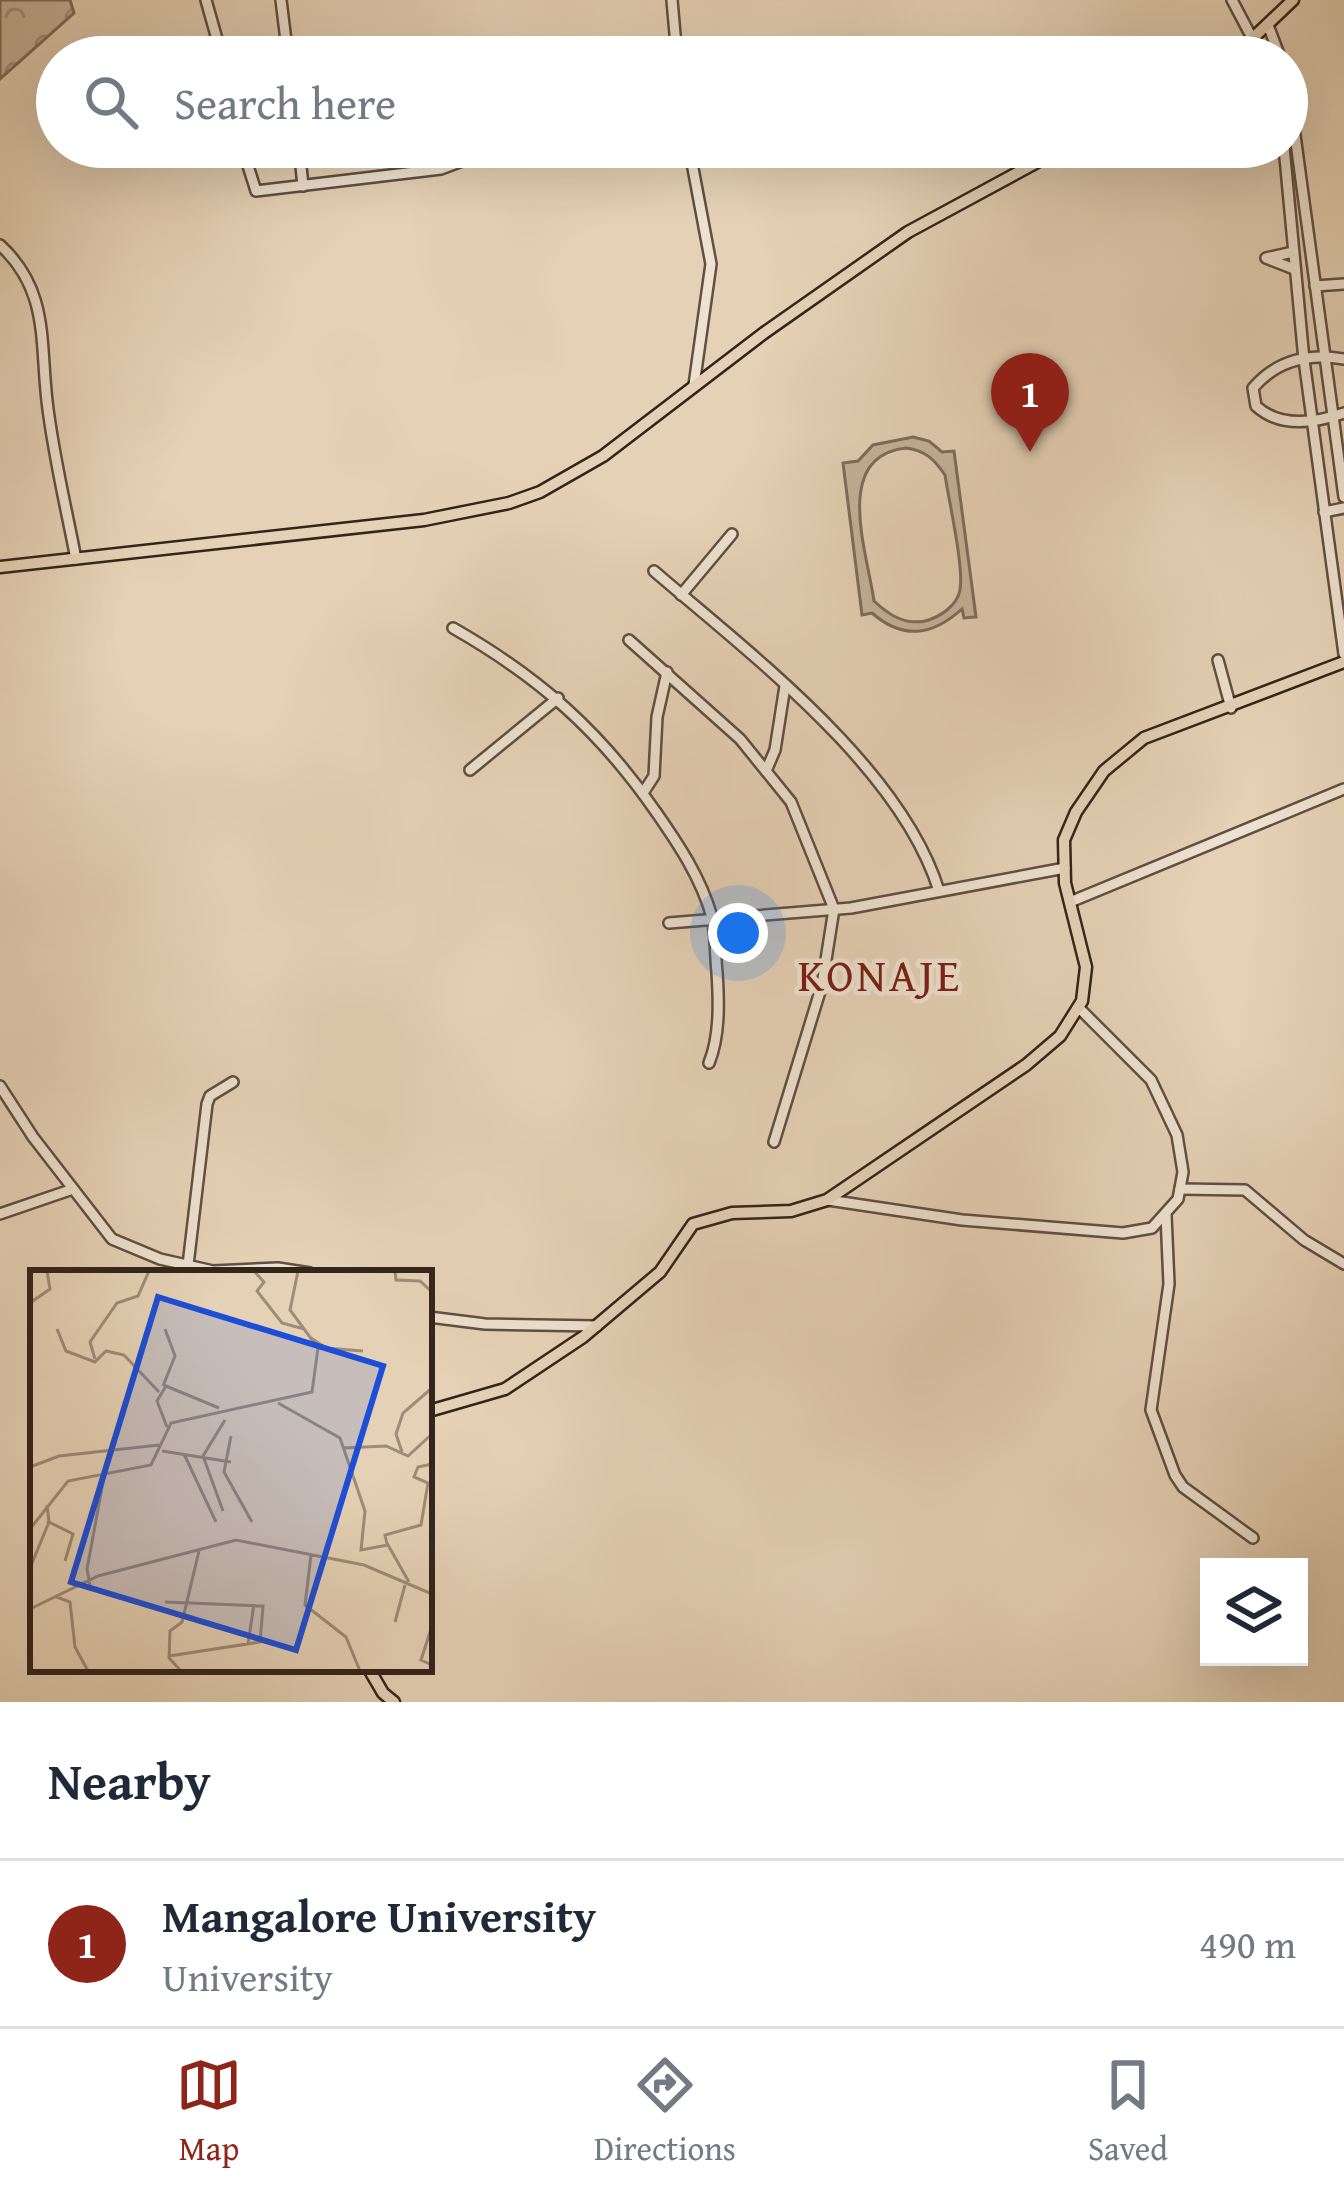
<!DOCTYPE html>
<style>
body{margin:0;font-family:"Gentium Book Plus",serif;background:#f6f6f7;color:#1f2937}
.controls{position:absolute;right:36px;bottom:36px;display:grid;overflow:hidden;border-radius:0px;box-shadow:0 12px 48px #0002}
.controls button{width:108px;height:108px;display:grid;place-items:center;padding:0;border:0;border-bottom:3px solid #e0e1e3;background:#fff;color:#1f2937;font:60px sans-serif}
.you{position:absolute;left:738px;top:933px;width:42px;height:42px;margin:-30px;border:9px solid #fff;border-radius:50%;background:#1a73e8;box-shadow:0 0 0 18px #1a73e833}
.badge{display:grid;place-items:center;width:78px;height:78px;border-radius:50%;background:#8f2418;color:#fff;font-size:39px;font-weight:700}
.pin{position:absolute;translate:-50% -99px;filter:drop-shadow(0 3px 6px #0008)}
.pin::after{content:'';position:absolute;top:63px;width:42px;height:36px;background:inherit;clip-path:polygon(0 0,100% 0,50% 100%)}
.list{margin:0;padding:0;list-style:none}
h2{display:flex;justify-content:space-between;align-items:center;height:156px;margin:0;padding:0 48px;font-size:51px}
h2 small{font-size:39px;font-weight:400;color:#747a83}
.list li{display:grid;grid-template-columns:78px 1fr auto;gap:36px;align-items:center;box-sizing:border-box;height:168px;padding:0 48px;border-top:3px solid #e0e1e3}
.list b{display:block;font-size:45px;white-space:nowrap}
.list p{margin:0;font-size:39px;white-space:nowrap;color:#747a83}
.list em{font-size:39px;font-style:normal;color:#747a83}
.icon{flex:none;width:66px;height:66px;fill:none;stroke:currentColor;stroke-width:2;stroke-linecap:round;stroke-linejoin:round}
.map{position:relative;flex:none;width:1344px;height:1702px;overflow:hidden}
.search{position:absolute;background:#fff;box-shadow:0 12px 48px #0002;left:36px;right:36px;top:36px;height:132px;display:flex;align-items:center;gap:30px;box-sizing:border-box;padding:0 42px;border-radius:66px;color:#747a83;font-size:45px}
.sheet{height:324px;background:#fff}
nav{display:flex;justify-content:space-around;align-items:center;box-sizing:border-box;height:168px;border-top:3px solid #e0e1e3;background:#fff;font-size:33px;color:#747a83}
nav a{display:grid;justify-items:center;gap:6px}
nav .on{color:#8f2418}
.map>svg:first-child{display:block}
.green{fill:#c7b49b;stroke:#7d6c5c;stroke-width:3;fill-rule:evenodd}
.forest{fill:url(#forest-crowns);stroke:#7d6c5c;stroke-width:3}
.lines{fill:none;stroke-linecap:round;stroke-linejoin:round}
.minor-casing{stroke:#604f42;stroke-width:14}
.major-casing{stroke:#33241c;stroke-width:15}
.minor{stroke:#eee1cf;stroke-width:9}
.major{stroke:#e5d1b5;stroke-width:10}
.labels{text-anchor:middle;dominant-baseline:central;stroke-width:9;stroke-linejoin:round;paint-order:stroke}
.quarter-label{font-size:45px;letter-spacing:3px;fill:#7a1f14;stroke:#eee1cf}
.inset-road{fill:none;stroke:#9e8c78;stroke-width:3}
.view{fill:#1d4ed8;fill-opacity:0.15;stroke:#1d4ed8;stroke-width:6}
.inset-edge{fill:none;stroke:#33241c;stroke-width:6}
</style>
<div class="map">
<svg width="1344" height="1702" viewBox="0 0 1344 1702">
<defs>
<pattern id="forest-crowns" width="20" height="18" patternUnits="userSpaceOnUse" patternTransform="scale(3)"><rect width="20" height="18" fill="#c7b49b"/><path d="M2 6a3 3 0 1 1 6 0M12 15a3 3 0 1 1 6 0" fill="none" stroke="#a2927e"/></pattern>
</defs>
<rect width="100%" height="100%" fill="#e5d1b5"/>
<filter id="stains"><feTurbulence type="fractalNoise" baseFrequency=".00167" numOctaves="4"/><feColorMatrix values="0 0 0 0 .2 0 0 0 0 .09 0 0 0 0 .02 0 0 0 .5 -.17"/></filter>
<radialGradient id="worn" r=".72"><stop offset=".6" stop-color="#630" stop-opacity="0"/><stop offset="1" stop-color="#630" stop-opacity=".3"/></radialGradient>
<path class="green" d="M913 437 929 441 942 452 954 451 976 617 964 618 962 609C932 636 903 640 872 613L862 615 843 463 858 461 873 445ZM906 448C926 451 934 459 945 475 949 502 964 566 960 590 957 606 940 617 925 621 904 625 889 615 874 601 867 551 832 456 906 448Z"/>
<path class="forest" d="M0 0H70L74 13 0 79Z"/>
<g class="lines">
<g class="minor-casing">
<g id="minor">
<path d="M206 0 222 57"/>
<path d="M281 0 288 57"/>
<path d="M672 0 677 57"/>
<path d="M1232 0 1262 57"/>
<path d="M1268 25 1280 57"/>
<path d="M710 57 797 46"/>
<path d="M1287 76 1344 497"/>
<path d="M242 147 256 191 441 169 500 147"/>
<path d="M299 147 303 186"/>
<path d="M689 147 711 264 694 385"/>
<path d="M1284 147 1304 360 1344 654"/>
<path d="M0 245C49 290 40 341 47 401 53 454 66 507 76 559"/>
<path d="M1293 252 1266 258 1294 269"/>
<path d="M1315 286 1344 284"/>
<path d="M1344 359C1309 353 1277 360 1253 388L1256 406C1280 428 1315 423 1344 413"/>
<path d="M1324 512 1344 508"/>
<path d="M654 571C750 654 901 767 939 891"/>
<path d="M681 595 732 534"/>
<path d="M453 628C539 677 600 731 656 812 679 845 701 878 712 917 716 934 715 955 717 972 719 1002 720 1036 709 1063"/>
<path d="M629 640 740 739 791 802 834 909 822 985 774 1142"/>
<path d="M1218 660 1231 708"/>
<path d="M470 770 558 698"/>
<path d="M766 771 775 750 785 686"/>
<path d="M643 793 654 776 657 717 667 672"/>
<path d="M1070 902 1344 789"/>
<path d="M669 923 851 908 1065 868"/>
<path d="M0 1086 33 1137 112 1239 160 1259 213 1271 278 1268 310 1273"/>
<path d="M1180 1189 1245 1190 1304 1240 1344 1264"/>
<path d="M828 1200 962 1220 1123 1233 1152 1228 1178 1199 1183 1172 1177 1135 1151 1080 1078 1007"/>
<path d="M0 1214 73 1189"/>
<path d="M1166 1215 1169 1284 1151 1410 1175 1475 1183 1487 1253 1538"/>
<path d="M188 1265 207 1104 210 1096 233 1082"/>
<path d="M429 1317 485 1324 597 1326"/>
</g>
</g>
<g class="major-casing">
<g id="major">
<path d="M1233 57 1293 0"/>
<path d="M0 567 424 520 509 503 540 492 603 456 764 333 908 232 1065 147"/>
<path d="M429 1411 505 1389 583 1337 660 1272 693 1224 732 1213 791 1211 827 1200 1026 1065 1060 1036 1082 1001 1086 967 1065 883 1064 840 1076 812 1104 771 1144 738 1344 662"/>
<path d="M369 1669 383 1693 394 1702"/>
</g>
</g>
<use href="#minor" class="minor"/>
<use href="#major" class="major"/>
</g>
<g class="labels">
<g class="quarter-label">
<text x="880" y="974">KONAJE</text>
</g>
</g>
<g transform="translate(30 1270)">
<rect width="402" height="402" fill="#e5d1b5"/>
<path class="inset-road" d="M224 1 234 12 227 21 252 53 274 59M365 1 366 10 390 11 402 22M0 33 20 19 17 1M27 59 36 81 65 92 76 81 94 85 129 122M281 68 296 78 333 81M65 89 60 72 87 33 108 26 119 1M133 116 145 86 135 59M248 133 310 168 335 241 331 280 358 275 379 312M137 157 127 131 136 116 189 138M201 166 194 202 222 252M314 178 356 176 378 186 402 164M132 181 201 192M372 182 366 164 373 143 402 118M154 184 186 252M0 197 29 186 129 175M193 241 173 186 195 150M17 251 43 264 35 291M0 259 38 211 121 195 141 153 282 122 288 78 260 40 268 1M357 274 355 265 391 255 398 213 384 207 388 197 402 194M281 285 275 335 316 367 330 401M0 298 19 252 17 235M61 321 57 299 74 207M27 327 40 332 45 377 58 401M135 332 233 336 230 372 139 386M0 339 68 306 206 270 334 295 402 324M365 352 375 315M402 356 391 390 402 395M218 374 224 334M151 401 139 388 140 361 152 352 169 281"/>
<path class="view" d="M128 27 353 96 266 380 41 312Z"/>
<rect width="402" height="402" class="inset-edge"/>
</g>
<rect width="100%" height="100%" filter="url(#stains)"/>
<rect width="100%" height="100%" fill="url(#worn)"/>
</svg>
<div class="controls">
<button><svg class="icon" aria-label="layers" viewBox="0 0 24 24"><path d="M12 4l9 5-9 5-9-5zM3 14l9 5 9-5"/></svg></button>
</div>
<div class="you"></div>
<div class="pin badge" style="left:1030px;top:452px">1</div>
<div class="search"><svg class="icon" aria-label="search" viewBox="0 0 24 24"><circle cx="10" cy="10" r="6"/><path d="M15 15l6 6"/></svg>Search here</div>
</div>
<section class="sheet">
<h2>Nearby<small></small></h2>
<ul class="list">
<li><span class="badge">1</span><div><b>Mangalore University</b><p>University</p></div><em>490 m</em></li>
</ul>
</section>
<nav>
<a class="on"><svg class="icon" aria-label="map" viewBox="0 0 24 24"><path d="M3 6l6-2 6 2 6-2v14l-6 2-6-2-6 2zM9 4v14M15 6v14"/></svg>Map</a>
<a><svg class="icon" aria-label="directions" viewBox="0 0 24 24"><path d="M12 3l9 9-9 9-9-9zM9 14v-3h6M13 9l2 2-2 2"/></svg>Directions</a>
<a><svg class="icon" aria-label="saved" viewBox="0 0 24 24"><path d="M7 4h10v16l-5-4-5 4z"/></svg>Saved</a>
</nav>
